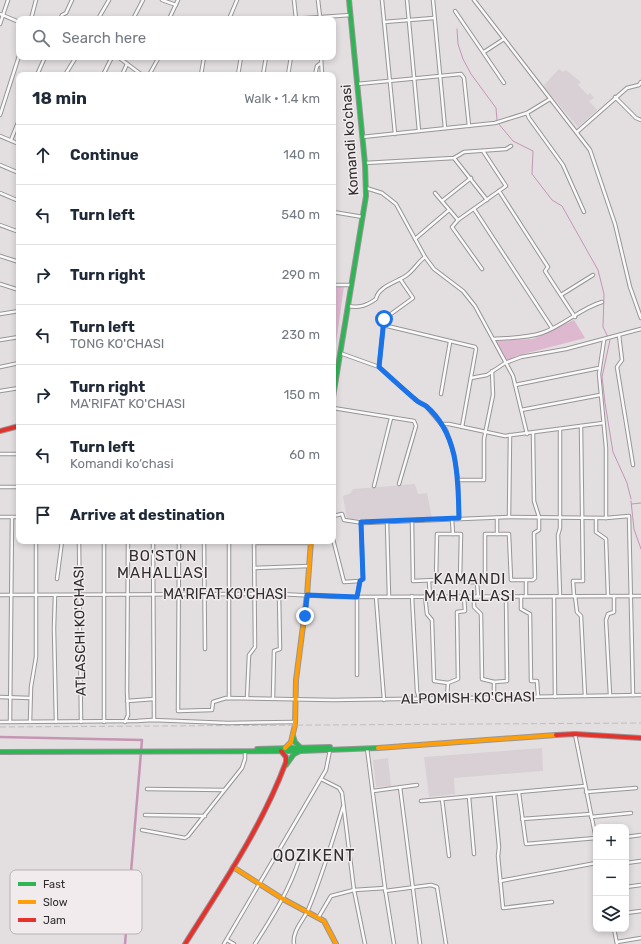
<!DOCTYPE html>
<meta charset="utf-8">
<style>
body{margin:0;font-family:Rubik,sans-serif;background:#f2f2f3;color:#1f2937}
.controls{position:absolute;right:12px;bottom:12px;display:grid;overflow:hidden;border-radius:8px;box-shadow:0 2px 6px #0003}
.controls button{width:36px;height:36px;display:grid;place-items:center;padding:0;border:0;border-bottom:1px solid #e0e1e3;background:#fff;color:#1f2937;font:20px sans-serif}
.stop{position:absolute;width:12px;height:12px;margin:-9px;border:3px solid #1a73e8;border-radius:50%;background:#fff}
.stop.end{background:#1a73e8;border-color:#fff;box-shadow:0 1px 4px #0008}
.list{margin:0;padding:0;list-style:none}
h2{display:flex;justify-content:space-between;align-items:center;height:52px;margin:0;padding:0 16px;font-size:17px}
h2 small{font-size:13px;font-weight:400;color:#747a83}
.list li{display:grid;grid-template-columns:26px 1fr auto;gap:12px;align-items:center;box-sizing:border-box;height:60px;padding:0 16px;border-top:1px solid #e0e1e3}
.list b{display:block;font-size:15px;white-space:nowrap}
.list p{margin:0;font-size:13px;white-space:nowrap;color:#747a83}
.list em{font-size:13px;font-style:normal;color:#747a83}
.icon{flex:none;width:22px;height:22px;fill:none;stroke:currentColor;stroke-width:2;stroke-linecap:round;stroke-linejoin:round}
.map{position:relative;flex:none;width:641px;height:944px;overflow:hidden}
.search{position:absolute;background:#fff;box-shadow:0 2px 6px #0003;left:16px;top:16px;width:320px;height:44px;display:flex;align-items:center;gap:10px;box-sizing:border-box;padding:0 14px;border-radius:8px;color:#747a83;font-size:15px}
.panel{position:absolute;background:#fff;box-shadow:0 2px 6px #0003;left:16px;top:72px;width:320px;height:472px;border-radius:8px}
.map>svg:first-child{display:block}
.built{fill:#d9d0d5}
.green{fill:#deb8cf}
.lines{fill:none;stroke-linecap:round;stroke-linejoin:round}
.stream{stroke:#c595b3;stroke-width:1}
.canal{stroke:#c595b3;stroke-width:2.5}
.street-casing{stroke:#989597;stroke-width:4.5}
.fast-casing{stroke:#989597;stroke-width:6}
.slow-casing{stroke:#989597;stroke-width:6}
.jam-casing{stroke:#989597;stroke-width:6}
.street{stroke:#fbfafa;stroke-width:2.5}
.fast{stroke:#30b455;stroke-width:4}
.slow{stroke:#ff9f0a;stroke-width:4}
.jam{stroke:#e5322d;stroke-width:4}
.rail{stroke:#bfbebf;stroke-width:1;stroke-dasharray:6 3;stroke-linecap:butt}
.route{stroke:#1a73e8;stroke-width:5}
.labels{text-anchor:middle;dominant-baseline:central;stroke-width:3;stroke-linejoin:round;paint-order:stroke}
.street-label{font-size:14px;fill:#2f2d2e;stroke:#f1ebee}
.neighbourhood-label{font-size:15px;letter-spacing:1px;fill:#2f2d2e;stroke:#f1ebee}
.quarter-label{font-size:16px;letter-spacing:1px;fill:#2f2d2e;stroke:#f1ebee}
.key{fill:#f1ebee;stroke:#b7b2b4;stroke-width:1}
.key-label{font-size:11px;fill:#2f2d2e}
</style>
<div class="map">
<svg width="641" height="944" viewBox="0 0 641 944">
<rect width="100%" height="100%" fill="#e3dfe1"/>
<g class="built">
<path d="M559 69 563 72 566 70 581 82 578 85 588 95 590 93 594 98 589 101 597 110 578 127 543 86Z"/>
<path d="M415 484 418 494 427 493 432 518 365 521 364 519 347 520 343 496 351 493 353 489Z"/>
<path d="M542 748 543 771 454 778 455 794 429 797 424 757Z"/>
<path d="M388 758 391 786 376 787 373 760Z"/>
</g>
<g class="green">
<path d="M344 286 333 365V287Z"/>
<path d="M574 320 585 338 516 356 507 362 496 341 533 339Z"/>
</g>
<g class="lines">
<g class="stream">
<path d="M457 29 458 44 463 59 471 74 496 108 497 120"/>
<path d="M498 123 513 141 533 151 532 174 552 200 562 206 598 270 604 294 603 327 608 337"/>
<path d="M610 340 602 377 605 403 613 452 627 483 631 499"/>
<path d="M631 501 634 529 641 549"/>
<path d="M632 504 641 503"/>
</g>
<path class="canal" d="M0 737 142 740 125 944"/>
<g class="street-casing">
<g id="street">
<path d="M162 0 176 5"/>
<path d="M294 0 296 19"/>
<path d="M318 0 320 17"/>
<path d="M382 0 395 134"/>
<path d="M407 0 419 131"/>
<path d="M433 0 445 128"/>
<path d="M474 0 590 150 615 224 630 287 641 318"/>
<path d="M455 11 504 83"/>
<path d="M0 14 19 22"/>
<path d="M31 19 36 0"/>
<path d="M60 19 62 15 66 13 72 0"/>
<path d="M98 19 109 0"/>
<path d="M133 19 143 0"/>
<path d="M169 19 178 0"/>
<path d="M229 19 237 0"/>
<path d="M292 19 351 15"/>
<path d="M384 22 434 18"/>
<path d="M0 24 8 0"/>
<path d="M484 52 504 39"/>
<path d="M105 57 111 59"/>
<path d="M118 57 142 75"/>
<path d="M321 57 322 75"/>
<path d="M37 75 45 57"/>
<path d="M65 75 76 57"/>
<path d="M103 75 112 57"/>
<path d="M122 75 127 64"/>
<path d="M149 75 159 57"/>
<path d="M201 75 204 57"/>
<path d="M238 75 241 57"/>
<path d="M263 75 266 57"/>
<path d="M288 75 291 57"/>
<path d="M315 75 317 66 321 63"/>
<path d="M357 84 461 74 464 78 469 126"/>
<path d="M615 97 636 118 641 120"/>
<path d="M527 113 529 118 563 165 584 212"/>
<path d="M0 115 19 56"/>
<path d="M577 132 627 88 639 85 641 82"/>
<path d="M0 136 19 144"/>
<path d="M362 137 495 123 527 113 550 99"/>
<path d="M11 140 19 120"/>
<path d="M454 158 487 200"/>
<path d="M365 163 454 158 464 152 506 149 511 146"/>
<path d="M0 165 19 173"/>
<path d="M366 188 382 193 396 204 425 257 434 269 463 291 475 306 513 376 527 434"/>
<path d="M499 191 548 267 545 271 575 317"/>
<path d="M0 193 19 201"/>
<path d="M435 193 458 220"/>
<path d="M442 201 471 178"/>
<path d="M474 209 552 328"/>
<path d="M333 212 363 217"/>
<path d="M0 225 19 232"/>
<path d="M415 239 449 210"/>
<path d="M0 256 19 262"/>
<path d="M482 269 452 227 458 220 506 186 483 151"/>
<path d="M0 284 19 290"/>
<path d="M333 285H351"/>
<path d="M561 295 593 275"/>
<path d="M348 306C359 308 366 306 376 299 378 286 398 282 407 275 414 270 418 262 425 257"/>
<path d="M0 314 19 311"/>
<path d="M383 325 475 347 476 349 462 427"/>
<path d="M619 335 622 360 617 367 633 465"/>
<path d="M493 339C509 338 527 338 542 333 563 326 581 308 602 302"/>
<path d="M0 340 19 337"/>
<path d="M604 340 599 374 606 448V518"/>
<path d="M340 353 379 367 417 401 426 406 446 430 454 454 458 480 459 518"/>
<path d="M0 367 19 363"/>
<path d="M379 367 384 319 413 298 400 279"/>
<path d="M471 378 487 375 505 363 521 357 566 349 641 329"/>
<path d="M515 385 599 368"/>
<path d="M0 391 19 388"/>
<path d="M441 394 450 342"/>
<path d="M333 408 414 421 416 426 399 484"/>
<path d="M521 410 600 395"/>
<path d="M441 424H449L505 436 603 423"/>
<path d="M0 454H19"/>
<path d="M458 480H484V439L493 395 492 371"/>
<path d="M374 486 391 418"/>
<path d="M0 487H19"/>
<path d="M333 516 342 514 344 520 364 523 509 517 606 518 629 516 633 695"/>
<path d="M0 517H19"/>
<path d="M509 517 510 435"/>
<path d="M497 518V534"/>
<path d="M596 518V532L606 539 608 596"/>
<path d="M452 519 453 534"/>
<path d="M412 521 413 581 436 580 437 534H461L460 580C466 584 477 582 484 581L485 579V534H509L511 580H533L535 578 534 533 539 530V517L534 501 533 433"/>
<path d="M387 522 389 597"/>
<path d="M333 539 344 582 360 581"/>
<path d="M79 541 81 722"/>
<path d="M104 541V722"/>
<path d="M153 541 154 720"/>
<path d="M179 541 178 711 212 710 213 702 226 698 333 700 641 695"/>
<path d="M204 541 205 649"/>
<path d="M254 543H311"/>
<path d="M254 568 309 566"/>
<path d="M57 579 62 541"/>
<path d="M526 581V596"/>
<path d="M429 582 430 596"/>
<path d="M477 582 478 596"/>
<path d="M0 595 279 594 339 597 641 596"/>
<path d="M55 595 54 628 56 722"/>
<path d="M412 596 417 691 419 698"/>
<path d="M425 596 427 614 432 620 434 681 448 683 458 679 457 612 465 611 464 596"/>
<path d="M474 596V607L481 614 482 679 494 682V698"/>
<path d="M521 596V609L530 614 531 681H537L538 697"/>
<path d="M554 596 555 697"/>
<path d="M560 596 558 535 560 528V429"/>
<path d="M574 596 573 581H583L581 426"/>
<path d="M575 596 577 612 581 616 585 696"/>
<path d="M376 597 384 700"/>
<path d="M357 675V597L360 581 363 579 361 522"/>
<path d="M494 682 507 681 506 596"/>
<path d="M610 695 606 620 608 614 614 612V596"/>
<path d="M0 697 30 698"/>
<path d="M229 698V541"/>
<path d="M247 698 249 655 255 647 254 541"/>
<path d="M273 698 274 651 280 649 279 594"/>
<path d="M447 698 448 683"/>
<path d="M127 701 154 699"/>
<path d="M0 722 137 721 152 720 228 723 295 722"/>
<path d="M10 722 12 517"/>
<path d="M30 722 31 687 36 657V541"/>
<path d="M125 722 128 715 127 691 128 541"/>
<path d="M575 734 596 839"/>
<path d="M367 748 385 888 394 944"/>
<path d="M321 779 339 788 342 793 354 890 365 944"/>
<path d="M400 787 420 944"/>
<path d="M147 789 224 790"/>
<path d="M373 791 417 785"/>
<path d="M586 792 636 788"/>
<path d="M519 793 526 844 596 838"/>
<path d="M494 795 499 847 498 856 503 908 552 902"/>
<path d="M469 797 474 854"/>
<path d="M442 799 449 856"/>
<path d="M421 801 585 786"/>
<path d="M145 815 205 816"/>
<path d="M591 817 631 813"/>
<path d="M522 819 591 814"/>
<path d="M142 830 185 838 188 836 242 768 245 759V751"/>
<path d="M626 837 641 835"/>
<path d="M626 863 641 861"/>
<path d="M500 881 596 863"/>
<path d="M626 887 641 885"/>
<path d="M385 891 431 885 437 887 446 944"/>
<path d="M626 913 641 911"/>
<path d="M318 918 331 896 354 890 385 888"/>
<path d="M614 929 617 944"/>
<path d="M227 940 234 944"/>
<path d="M617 942 641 938"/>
<path d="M224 944 326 770 330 750"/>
<path d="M255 944C272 917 289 891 299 860"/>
<path d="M294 944C292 931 303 921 308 910 322 877 332 842 343 807"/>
</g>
</g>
<g class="fast-casing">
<g id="fast">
<path d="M333 397 366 196 365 164 349 0"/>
<path d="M293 736 295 742 301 748"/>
<path d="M257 749 330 747"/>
<path d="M0 752 301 751 378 748"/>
<path d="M286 765 294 754 300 751"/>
</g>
</g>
<g class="slow-casing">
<g id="slow">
<path d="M285 748 291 742 295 725 296 680 307 595 311 541"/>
<path d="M378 748 556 735"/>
<path d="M233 867 283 899 324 921 336 944"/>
</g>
</g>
<g class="jam-casing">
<g id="jam">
<path d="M0 431 19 426"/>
<path d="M556 735 575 734 641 738"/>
<path d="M185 944C222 885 262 827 286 762V757L281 751"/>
</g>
</g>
<use href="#street" class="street"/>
<use href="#fast" class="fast"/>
<use href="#slow" class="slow"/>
<use href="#jam" class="jam"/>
<path class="rail" d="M0 727 641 723"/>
</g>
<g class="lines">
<path class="route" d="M305 616 307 595 357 597 360 581 363 579 361 522 459 518C458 479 459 434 426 406 423 404 419 403 416 400 403 389 391 378 379 367L384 319"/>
</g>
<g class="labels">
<g class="street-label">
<text transform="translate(350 140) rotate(-94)">Komandi ko‘chasi</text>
<text x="225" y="594">MA'RIFAT KO'CHASI</text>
<text transform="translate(80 631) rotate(-91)">ATLASCHI KO'CHASI</text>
<text transform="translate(468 698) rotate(-1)">ALPOMISH KO'CHASI</text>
</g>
<g class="neighbourhood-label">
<text x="163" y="556">BO'STON<tspan x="163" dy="17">MAHALLASI</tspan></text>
<text x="470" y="579">KAMANDI<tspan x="470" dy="17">MAHALLASI</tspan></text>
</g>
<g class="quarter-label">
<text x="314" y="855">QOZIKENT</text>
</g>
</g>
<rect x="10" y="870" width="132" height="64" rx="6" class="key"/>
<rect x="18" y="882" width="18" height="4" fill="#30b455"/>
<rect x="18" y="900" width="18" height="4" fill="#ff9f0a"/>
<rect x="18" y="918" width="18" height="4" fill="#e5322d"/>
<g class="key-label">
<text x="43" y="888">Fast</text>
<text x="43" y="906">Slow</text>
<text x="43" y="924">Jam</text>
</g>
</svg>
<div class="controls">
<button>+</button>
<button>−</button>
<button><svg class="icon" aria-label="layers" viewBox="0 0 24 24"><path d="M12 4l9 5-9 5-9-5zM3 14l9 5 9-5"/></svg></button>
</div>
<div class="stop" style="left:384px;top:319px"></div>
<div class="stop end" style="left:305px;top:616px"></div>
<div class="search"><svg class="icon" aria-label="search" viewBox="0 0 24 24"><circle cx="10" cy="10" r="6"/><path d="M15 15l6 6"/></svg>Search here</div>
<section class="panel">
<h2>18 min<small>Walk · 1.4 km</small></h2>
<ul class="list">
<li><svg class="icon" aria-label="ahead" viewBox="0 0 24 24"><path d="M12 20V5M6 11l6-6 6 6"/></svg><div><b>Continue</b></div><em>140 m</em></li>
<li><svg class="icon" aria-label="left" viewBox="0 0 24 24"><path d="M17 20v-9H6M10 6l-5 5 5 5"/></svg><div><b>Turn left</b></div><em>540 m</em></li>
<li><svg class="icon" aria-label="right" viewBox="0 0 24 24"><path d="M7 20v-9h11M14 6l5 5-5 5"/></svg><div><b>Turn right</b></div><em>290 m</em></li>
<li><svg class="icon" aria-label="left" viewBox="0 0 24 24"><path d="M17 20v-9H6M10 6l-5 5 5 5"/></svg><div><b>Turn left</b><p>TONG KO'CHASI</p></div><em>230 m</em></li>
<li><svg class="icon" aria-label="right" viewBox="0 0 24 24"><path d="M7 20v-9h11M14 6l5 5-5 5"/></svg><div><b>Turn right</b><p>MA'RIFAT KO'CHASI</p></div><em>150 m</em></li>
<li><svg class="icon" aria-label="left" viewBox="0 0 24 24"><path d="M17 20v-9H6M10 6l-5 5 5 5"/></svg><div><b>Turn left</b><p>Komandi ko‘chasi</p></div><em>60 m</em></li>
<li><svg class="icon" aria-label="arrive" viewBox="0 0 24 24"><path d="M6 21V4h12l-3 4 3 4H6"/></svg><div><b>Arrive at destination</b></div></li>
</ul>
</section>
</div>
